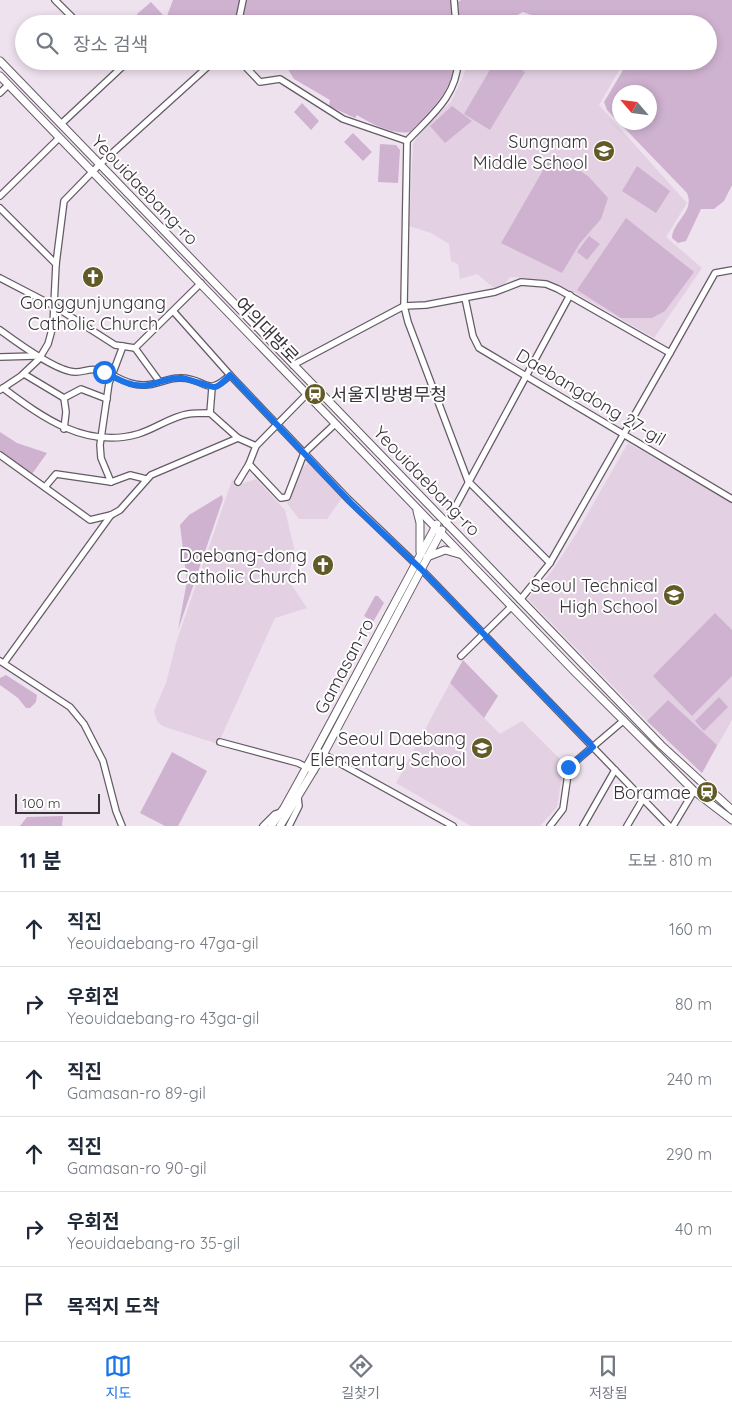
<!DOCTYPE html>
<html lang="ko">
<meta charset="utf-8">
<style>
body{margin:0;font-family:Quicksand,"Noto Sans KR",sans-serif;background:#f6f6f7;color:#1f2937}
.compass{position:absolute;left:612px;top:85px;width:45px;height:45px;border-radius:50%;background:#fff;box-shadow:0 2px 8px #0003;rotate:298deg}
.scale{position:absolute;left:15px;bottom:12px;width:85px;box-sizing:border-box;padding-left:5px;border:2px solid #383338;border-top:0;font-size:14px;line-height:18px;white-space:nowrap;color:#383338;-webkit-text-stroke:4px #fff;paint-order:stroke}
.stop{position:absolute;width:15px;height:15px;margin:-11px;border:4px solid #1a73e8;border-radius:50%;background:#fff}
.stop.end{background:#1a73e8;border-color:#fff;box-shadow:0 1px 5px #0008}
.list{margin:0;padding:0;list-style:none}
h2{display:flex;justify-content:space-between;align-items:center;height:65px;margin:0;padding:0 20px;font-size:21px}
h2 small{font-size:16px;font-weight:400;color:#747a83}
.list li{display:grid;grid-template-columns:32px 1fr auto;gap:15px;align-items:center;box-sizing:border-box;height:75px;padding:0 20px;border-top:1px solid #e0e1e3}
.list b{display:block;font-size:19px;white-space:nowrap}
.list p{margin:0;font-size:16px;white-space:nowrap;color:#747a83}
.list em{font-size:16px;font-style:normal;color:#747a83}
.icon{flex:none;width:28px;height:28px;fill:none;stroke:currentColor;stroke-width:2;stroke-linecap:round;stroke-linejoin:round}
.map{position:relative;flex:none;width:732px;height:826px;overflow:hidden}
.search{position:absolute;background:#fff;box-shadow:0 2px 8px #0003;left:15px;right:15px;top:15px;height:55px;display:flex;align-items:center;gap:12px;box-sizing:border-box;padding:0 18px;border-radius:28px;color:#747a83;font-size:19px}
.sheet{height:515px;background:#fff}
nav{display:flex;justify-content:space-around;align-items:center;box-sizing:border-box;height:70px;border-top:1px solid #e0e1e3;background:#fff;font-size:14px;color:#747a83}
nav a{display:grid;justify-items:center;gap:2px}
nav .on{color:#1a73e8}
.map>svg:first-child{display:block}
.built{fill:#e3d1e3}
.green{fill:#cfb2d0;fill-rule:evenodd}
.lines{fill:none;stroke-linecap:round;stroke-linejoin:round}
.minor-casing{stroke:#655b66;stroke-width:8}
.major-casing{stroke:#655b66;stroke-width:9}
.minor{stroke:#fff;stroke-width:5.5}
.major{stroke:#fff;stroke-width:7}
.route{stroke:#1a73e8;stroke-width:6}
.labels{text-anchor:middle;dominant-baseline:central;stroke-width:4;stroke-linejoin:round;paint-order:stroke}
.poi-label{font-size:18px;fill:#383338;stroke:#fff;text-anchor:end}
.street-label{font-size:18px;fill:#383338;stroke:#fff}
</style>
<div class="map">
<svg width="732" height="826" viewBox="0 0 732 826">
<rect width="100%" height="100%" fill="#eee2ef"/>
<g class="built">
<path d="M470 61H616L621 67 599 105 687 203 666 237 702 268 654 338 575 293 539 279 510 277 504 285 494 288 477 274 460 279 458 264 451 261 449 244 431 233 409 226 413 144 420 132 451 102Z"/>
<path d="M628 443 732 502V720L702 773 647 721 528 599 552 571 576 534Z"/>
<path d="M308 463 342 498 327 519H299L287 503 303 467Z"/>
<path d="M256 479 285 510 295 552 287 578 307 608 275 618 218 744 162 726 157 721 154 711 166 683 176 643 232 480 241 484Z"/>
<path d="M450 683 500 734 522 721 564 763 557 807 540 826H471L396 783Z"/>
</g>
<g class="green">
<path d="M173 0H451L454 24H240L228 19 226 24H164Z"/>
<path d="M461 0H732V185L724 201 714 209H701L686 241 678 243 672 238C673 221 695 212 687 193L607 110 604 102 622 72 623 64 621 61H708V24H556L523 12 500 24H460L458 2ZM620 92H650V122H620Z"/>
<path d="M151 2 163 15 155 24H147L137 14Z"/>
<path d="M283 61H455C451 94 431 109 410 132 393 135 371 124 357 115L355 118 329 106 330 100 294 79Z"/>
<path d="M495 61H507L525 72 490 130 464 114Z"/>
<path d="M302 103 319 121 311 130 294 112Z"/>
<path d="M452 106 472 121 445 143 430 126Z"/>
<path d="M353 133 372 152 363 161 344 142Z"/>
<path d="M380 144 396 145 400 150 398 183 378 182Z"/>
<path d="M553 153 588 176 608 198 601 219 580 243 562 273 501 243Z"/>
<path d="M637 166 670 191 656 213 622 191Z"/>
<path d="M626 218 694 272 665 311 652 318H621L577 290Z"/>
<path d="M589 236 600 244 587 260 577 252Z"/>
<path d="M0 432 17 443 47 453 32 474 0 450Z"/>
<path d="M222 495 223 499 178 630 187 581 180 525 189 515Z"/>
<path d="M375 596H378L384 603 373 622 364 616Z"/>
<path d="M715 613 732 630V676L692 716 653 676Z"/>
<path d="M463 660 498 696 484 718 450 683Z"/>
<path d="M6 675 37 695 36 702 30 708H26L18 698 0 685V678Z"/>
<path d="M719 697 728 707 704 731 695 721Z"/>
<path d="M668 700 717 745 702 773 647 721Z"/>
<path d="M172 752 207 771 178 826H165L140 813Z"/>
<path d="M63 816 62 826H20L27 817Z"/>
</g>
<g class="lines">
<g class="minor-casing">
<g id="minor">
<path d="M55 0 79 24"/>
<path d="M454 0 456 24"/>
<path d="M238 24 243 0"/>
<path d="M240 61 260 82 280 79 343 119 407 141"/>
<path d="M458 61C457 97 429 117 407 141L404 306 408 322 468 481 550 563"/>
<path d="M0 93 8 85"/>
<path d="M61 124 122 67 116 61"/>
<path d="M0 196 59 138"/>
<path d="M0 208 56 264"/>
<path d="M0 278 54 306 115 345 135 348 201 283"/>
<path d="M465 298 473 336 479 348 732 499"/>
<path d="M174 312 230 375 348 499 421 569 669 826"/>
<path d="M0 330C15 341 58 373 76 372 84 372 90 368 99 370 115 374 127 386 145 385 156 385 167 378 179 378 207 377 205 399 230 375"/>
<path d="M135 348 159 381"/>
<path d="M0 357 35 356"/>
<path d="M293 365 404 306 426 305 495 292 521 282 546 284 558 289 670 353 715 273 732 270"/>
<path d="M24 374 64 398"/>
<path d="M3 388C43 418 86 449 138 434 155 429 170 417 188 414 195 413 203 413 210 413L238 438"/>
<path d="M0 390 21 376 39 359 48 344 53 326 56 264 64 201 99 165 214 61"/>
<path d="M64 398 81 389 107 399"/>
<path d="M64 398 66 412 64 429"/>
<path d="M210 413 212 388"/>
<path d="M0 455 90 520 111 515"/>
<path d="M249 464 281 498 287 497 304 453 335 424"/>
<path d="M111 482 101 458 100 445 109 383 123 346"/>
<path d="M238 482 249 464 256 446 307 394"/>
<path d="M45 487 56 474 111 482 130 475 146 479"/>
<path d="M446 524 570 295"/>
<path d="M520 600 550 563 670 353"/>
<path d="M461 656 512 606"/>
<path d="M0 661 70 707 84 724 103 761 116 811 122 826"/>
<path d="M4 663 111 515 120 510 151 475 238 438 256 446"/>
<path d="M220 742 298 763 314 771"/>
<path d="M316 750 453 826"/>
<path d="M263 826 275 814 281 812"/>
<path d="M289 826 299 806 298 798"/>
<path d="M550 826 563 809 569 767 623 721"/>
<path d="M583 826 615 770"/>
<path d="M627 826 643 799"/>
<path d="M673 826 694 791"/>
</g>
</g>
<g class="major-casing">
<g id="major">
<path d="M0 61 661 745 732 810"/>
<path d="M0 76 574 671 694 791 732 820"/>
<path d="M417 511 420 523V552"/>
<path d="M427 557 445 550 459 554"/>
<path d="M271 826 284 808 316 750 437 524"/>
<path d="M280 826 324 753 442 530"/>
</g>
</g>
<use href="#minor" class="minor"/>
<use href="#major" class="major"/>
</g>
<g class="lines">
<path class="route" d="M104 372C117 379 133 388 148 385 159 383 169 377 182 378 190 379 211 388 215 387 220 386 226 379 230 375L352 504 421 569 593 747 568 767"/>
</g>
<defs>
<g id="school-disc" transform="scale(1.125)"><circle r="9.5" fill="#635b27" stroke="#fff"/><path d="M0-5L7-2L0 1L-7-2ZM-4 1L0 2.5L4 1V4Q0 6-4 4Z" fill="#fff"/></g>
<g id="church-disc" transform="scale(1.125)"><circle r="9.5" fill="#635b27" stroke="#fff"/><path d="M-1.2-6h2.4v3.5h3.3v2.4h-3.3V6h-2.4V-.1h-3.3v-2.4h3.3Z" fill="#fff"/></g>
<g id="station-disc" transform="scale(1.125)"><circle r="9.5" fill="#635b27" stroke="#fff"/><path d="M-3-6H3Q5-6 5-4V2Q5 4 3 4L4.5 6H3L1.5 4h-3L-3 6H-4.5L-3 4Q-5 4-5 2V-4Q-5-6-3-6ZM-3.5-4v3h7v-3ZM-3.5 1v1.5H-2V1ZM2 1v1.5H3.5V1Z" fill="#fff"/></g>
</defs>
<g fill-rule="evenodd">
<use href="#school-disc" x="604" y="151"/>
<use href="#church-disc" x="93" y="277"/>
<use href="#station-disc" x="315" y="394"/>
<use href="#church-disc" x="323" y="565"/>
<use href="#school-disc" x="674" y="595"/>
<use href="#school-disc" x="482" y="748"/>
<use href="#station-disc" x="707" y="792"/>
</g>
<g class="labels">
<g class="poi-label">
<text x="588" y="141">Sungnam<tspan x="588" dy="21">Middle School</tspan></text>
<text x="93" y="302" text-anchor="middle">Gonggunjungang<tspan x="93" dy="21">Catholic Church</tspan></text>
<text x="331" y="394" text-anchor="start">서울지방병무청</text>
<text x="307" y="555">Daebang-dong<tspan x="307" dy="21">Catholic Church</tspan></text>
<text x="658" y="585">Seoul Technical<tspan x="658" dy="21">High School</tspan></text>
<text x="466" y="738">Seoul Daebang<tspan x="466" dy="21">Elementary School</tspan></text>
<text x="691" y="792">Boramae</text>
</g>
<g class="street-label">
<text transform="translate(145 190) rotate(46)">Yeouidaebang-ro</text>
<text transform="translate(267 330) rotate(46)">여의대방로</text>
<text transform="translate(591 397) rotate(31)">Daebangdong 27-gil</text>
<text transform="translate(427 481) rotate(46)">Yeouidaebang-ro</text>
<text transform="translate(344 666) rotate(-62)">Gamasan-ro</text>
</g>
</g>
</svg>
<svg class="compass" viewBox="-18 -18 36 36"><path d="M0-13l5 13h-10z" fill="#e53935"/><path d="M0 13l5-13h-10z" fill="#747a83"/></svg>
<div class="scale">100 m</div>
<div class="stop" style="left:104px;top:372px"></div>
<div class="stop end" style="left:568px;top:767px"></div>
<div class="search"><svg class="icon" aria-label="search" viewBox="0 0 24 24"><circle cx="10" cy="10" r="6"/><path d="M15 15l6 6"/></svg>장소 검색</div>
</div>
<section class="sheet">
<h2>11 분<small>도보 · 810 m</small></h2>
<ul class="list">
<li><svg class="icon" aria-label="ahead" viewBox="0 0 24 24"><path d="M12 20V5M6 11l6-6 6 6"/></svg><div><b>직진</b><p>Yeouidaebang-ro 47ga-gil</p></div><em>160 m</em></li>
<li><svg class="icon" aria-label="right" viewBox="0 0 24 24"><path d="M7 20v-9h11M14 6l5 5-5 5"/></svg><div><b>우회전</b><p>Yeouidaebang-ro 43ga-gil</p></div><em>80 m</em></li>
<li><svg class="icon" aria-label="ahead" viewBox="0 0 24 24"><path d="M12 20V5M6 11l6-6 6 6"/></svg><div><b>직진</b><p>Gamasan-ro 89-gil</p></div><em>240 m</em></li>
<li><svg class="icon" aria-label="ahead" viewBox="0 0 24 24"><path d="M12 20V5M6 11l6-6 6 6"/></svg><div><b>직진</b><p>Gamasan-ro 90-gil</p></div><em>290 m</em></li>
<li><svg class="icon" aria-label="right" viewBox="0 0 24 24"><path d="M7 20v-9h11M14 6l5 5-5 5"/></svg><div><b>우회전</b><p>Yeouidaebang-ro 35-gil</p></div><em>40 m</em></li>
<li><svg class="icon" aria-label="arrive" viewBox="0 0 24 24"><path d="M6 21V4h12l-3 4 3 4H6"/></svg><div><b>목적지 도착</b></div></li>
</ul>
</section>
<nav>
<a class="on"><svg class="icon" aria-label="map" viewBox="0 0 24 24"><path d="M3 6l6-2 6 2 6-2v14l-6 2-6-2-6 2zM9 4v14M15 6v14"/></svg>지도</a>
<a><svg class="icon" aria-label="directions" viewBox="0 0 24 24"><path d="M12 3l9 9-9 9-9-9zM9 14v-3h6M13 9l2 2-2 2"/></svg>길찾기</a>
<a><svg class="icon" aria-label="saved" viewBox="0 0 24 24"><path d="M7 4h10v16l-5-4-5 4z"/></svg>저장됨</a>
</nav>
